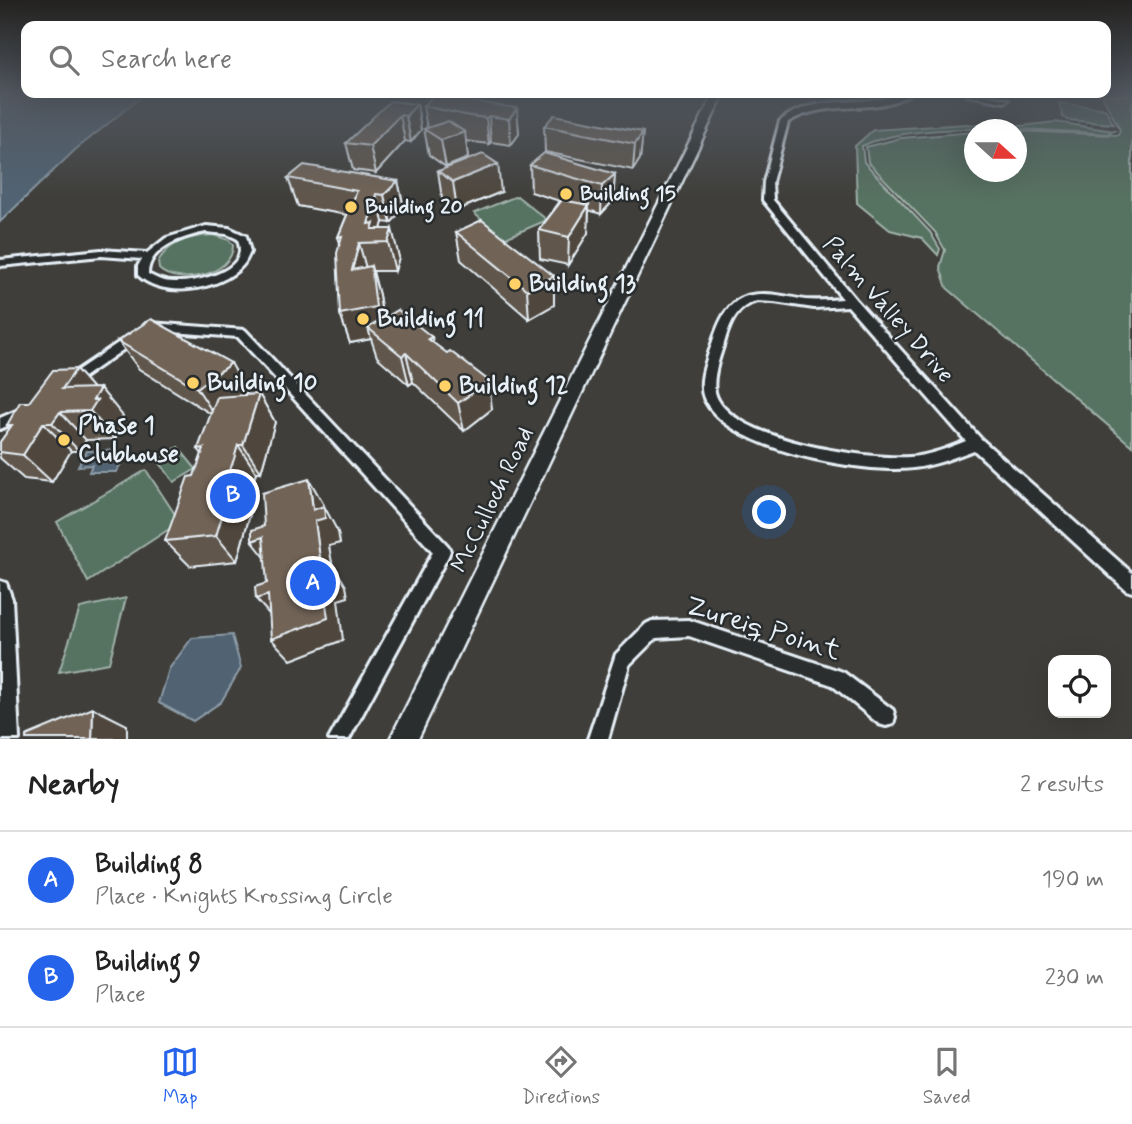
<!DOCTYPE html>
<meta charset="utf-8">
<style>
body{margin:0;font-family:Mynerve,sans-serif;background:#f6f6f6;color:#222}
.controls{position:absolute;right:21px;bottom:21px;display:grid;overflow:hidden;border-radius:14px;box-shadow:0 7px 28px #0002}
.controls button{width:63px;height:63px;display:grid;place-items:center;padding:0;border:0;border-bottom:2px solid #e0e0e0;background:#fff;color:#222;font:35px sans-serif}
.compass{position:absolute;left:964px;top:119px;width:63px;height:63px;border-radius:50%;background:#fff;box-shadow:0 7px 28px #0002;rotate:111deg}
.you{position:absolute;left:770px;top:513px;width:24px;height:24px;margin:-18px;border:5px solid #fff;border-radius:50%;background:#1a73e8;box-shadow:0 0 0 10px #1a73e833}
.badge{display:grid;place-items:center;width:46px;height:46px;border-radius:50%;background:#2563eb;color:#fff;font-size:23px;font-weight:700}
.pin{position:absolute;translate:-50% -50%;border:4px solid #fff;box-shadow:0 2px 7px #0006}
.list{margin:0;padding:0;list-style:none}
h2{display:flex;justify-content:space-between;align-items:center;height:91px;margin:0;padding:0 28px;font-size:30px}
h2 small{font-size:23px;font-weight:400;color:#767676}
.list li{display:grid;grid-template-columns:46px 1fr auto;gap:21px;align-items:center;box-sizing:border-box;height:98px;padding:0 28px;border-top:2px solid #e0e0e0}
.list b{display:block;font-size:26px;white-space:nowrap}
.list p{margin:0;font-size:23px;white-space:nowrap;color:#767676}
.list em{font-size:23px;font-style:normal;color:#767676}
.icon{flex:none;width:38px;height:38px;fill:none;stroke:currentColor;stroke-width:2;stroke-linecap:round;stroke-linejoin:round}
.map{position:relative;flex:none;width:1132px;height:739px;overflow:hidden}
.search{position:absolute;background:#fff;box-shadow:0 7px 28px #0002;left:21px;right:21px;top:21px;height:77px;display:flex;align-items:center;gap:18px;box-sizing:border-box;padding:0 24px;border-radius:14px;color:#767676;font-size:26px}
.sheet{height:287px;background:#fff}
nav{display:flex;justify-content:space-around;align-items:center;box-sizing:border-box;height:98px;border-top:2px solid #e0e0e0;background:#fff;font-size:19px;color:#767676}
nav a{display:grid;justify-items:center;gap:4px}
nav .on{color:#2563eb}
.map>svg:first-child{display:block}
.green{fill:#577260;stroke:#a0b2ac;stroke-width:2}
.water{fill:#516373;stroke:#8d9ca8;stroke-width:2}
.lines{fill:none;stroke-linecap:round;stroke-linejoin:round}
.street-casing{stroke:#e8f1f8;stroke-width:6}
.secondary-casing{stroke:#e8f1f8;stroke-width:5}
.street{fill:#2a2d2e;fill-rule:evenodd}
.secondary{fill:#2a2d2e;fill-rule:evenodd}
.wall{fill:#61564b;stroke:#e8f1f8;stroke-width:2}
.shaded-wall{fill:#4f463d;stroke:#e8f1f8;stroke-width:2}
.building{fill:#716457;stroke:#e8f1f8;stroke-width:2}
.poi-dot{fill:#ffd166;stroke:#2a2d2e;stroke-width:2.5}
.labels{text-anchor:middle;dominant-baseline:central;stroke-width:5;stroke-linejoin:round;paint-order:stroke}
.far-poi-label{font-size:21px;font-weight:bold;fill:#e8f1f8;stroke:#2a2d2e;text-anchor:start}
.poi-label{font-size:24px;font-weight:bold;fill:#e8f1f8;stroke:#2a2d2e;text-anchor:start}
.street-label{font-size:24px;fill:#e8f1f8;stroke:#2a2d2e}
.near-street-label{font-size:28px;fill:#e8f1f8;stroke:#2a2d2e}
</style>
<div class="map">
<svg width="1132" height="739" viewBox="0 0 1132 739">
<rect width="100%" height="100%" fill="#3f3e3a"/>
<filter id="ink" filterUnits="userSpaceOnUse"><feTurbulence type="fractalNoise" baseFrequency=".0143" numOctaves="2"/><feDisplacementMap in="SourceGraphic" scale="14" xChannelSelector="R" yChannelSelector="G"/><feConvolveMatrix kernelMatrix="1 2 1 2 8 2 1 2 1" color-interpolation-filters="sRGB"/></filter>
<g filter="url(#ink)">
<g class="green">
<path d="M1102 95H1132V446L947 288 940 267 945 250 935 232 868 162 866 147 901 138 974 132V172H1016L1017 131 1118 135 1120 130Z"/>
<path d="M1059 103 1101 108 1106 110 1113 124 1067 120 1063 117Z"/>
<path d="M1055 122 1114 131 1107 134C1046 130 915 120 862 146L864 162 930 232 940 249 938 255 922 238 890 230 857 203 855 146 873 130 967 124 1003 128Z"/>
<path d="M517 196 547 220 503 239 474 213Z"/>
<path d="M213 235 229 240 233 245C234 275 177 287 159 269L158 262C168 242 191 236 213 235Z"/>
<path d="M178 447 196 469 174 482 157 459Z"/>
<path d="M146 470 180 522 88 582 57 522Z"/>
<path d="M126 598 109 663 59 672 80 608Z"/>
</g>
<g class="water">
<path d="M0 95H144L75 150 0 222Z"/>
<path d="M113 450 109 457H125L116 472H89L92 465 78 466 87 451Z"/>
<path d="M232 635 241 668 221 702 193 721 159 703 169 669 192 638Z"/>
</g>
<g class="lines">
<g class="street-casing">
<g id="street">
<path d="M898 95H908C873 116 828 98 788 122L772 182 773 200 855 299 981 439 1132 573V592L1126 590 974 450C954 457 934 466 913 468 862 474 726 450 704 398 697 381 708 357 713 341 719 322 727 302 747 296 767 291 786 297 805 300 818 301 830 300 843 299L763 200 764 182 780 121C813 94 860 107 898 95ZM757 301 774 302 814 308 848 306 966 441C948 448 929 456 910 457 869 460 726 440 715 392 712 376 720 356 725 340 730 323 737 306 757 301Z"/>
<path d="M967 95H983L1008 100 1004 102Z"/>
<path d="M206 226 229 228 246 236 250 252C248 256 246 262 242 266 219 291 163 299 138 275V266L142 259 101 256 0 266V260L101 250 147 253 166 238ZM206 232 227 234 238 239C239 243 240 247 240 251 238 274 193 283 174 282 164 282 157 279 148 274 148 247 185 236 206 232Z"/>
<path d="M150 323 245 330 448 546 450 551 448 556 349 739H329L433 552 238 337 146 330 144 327 146 324Z"/>
<path d="M133 333 137 334 139 337 137 340 71 386H63L61 383 63 380Z"/>
<path d="M23 408 28 409 30 413 28 417 0 429V418Z"/>
<path d="M0 581 6 583 12 599 19 739H0Z"/>
<path d="M689 620 843 672 893 710 895 717 893 724 886 726 879 724 832 685 689 636 656 638 629 665 608 739H588L616 654 646 624 652 621Z"/>
</g>
</g>
<g class="secondary-casing">
<path id="secondary" d="M713 95H723L418 739H390Z"/>
</g>
<use href="#street" class="street"/>
<use href="#secondary" class="secondary"/>
</g>
<g class="wall">
<path d="M417 104 421 130 411 142 405 141 376 173 353 170 346 143Z"/>
<path d="M423 106 517 108 519 134 511 145 491 142 489 144 466 141 468 158 446 167 429 155 424 129 427 128Z"/>
<path d="M544 126 643 132 640 159 633 170 545 152Z"/>
<path d="M530 165 615 174 613 201 601 214 589 210 588 233 568 265 540 259 539 230 560 201 531 192Z"/>
<path d="M438 171 501 192 457 210 442 199Z"/>
<path d="M288 178 398 181 404 208 391 223 383 222 381 229 399 257 395 271H373L379 295 383 319 432 337 433 343 492 409 464 431 413 382 409 385 377 357 371 339 350 343 340 314V243L338 237 347 215 298 206Z"/>
<path d="M456 232 554 276V305L529 319 461 260Z"/>
<path d="M118 341 247 392 243 395 259 394 275 422 261 472H256L252 486 250 494 254 500 237 561 190 566 165 541 194 476 202 454 198 449 211 414 139 369Z"/>
<path d="M92 388 123 416 118 425 121 428 115 439 86 440 79 451H71L52 482 24 479 0 458V442L10 428 7 425Z"/>
</g>
<g class="shaded-wall">
<path d="M417 104 421 130 411 142 406 116Z"/>
<path d="M517 108 519 134 511 145 509 119Z"/>
<path d="M400 115 405 141 376 173 370 146Z"/>
<path d="M489 116 491 142 489 144 486 118Z"/>
<path d="M465 132 468 158 446 167 441 140Z"/>
<path d="M643 132 640 159 633 170 635 144Z"/>
<path d="M498 164 501 192 457 210 453 182Z"/>
<path d="M615 174 613 201 601 214 602 186Z"/>
<path d="M398 181 404 208 391 223 384 195Z"/>
<path d="M376 194 383 222 378 240 368 224Z"/>
<path d="M589 205 588 233 568 265 569 237Z"/>
<path d="M392 229 399 257 395 271 388 242Z"/>
<path d="M359 243 367 272 352 270Z"/>
<path d="M371 266 379 295 385 336 368 328 371 339 350 343 340 314Z"/>
<path d="M554 276V305L529 319 527 290Z"/>
<path d="M406 353 413 382 409 385 402 356Z"/>
<path d="M231 363 247 392 216 417 197 388Z"/>
<path d="M76 369 97 393 100 388 123 416 118 425 121 428 115 439 90 411 62 389Z"/>
<path d="M489 381 492 409 464 431 458 403Z"/>
<path d="M259 394 275 422 261 472 243 445Z"/>
<path d="M60 412 86 440 79 451 52 423Z"/>
<path d="M43 423 71 451 52 482 23 455Z"/>
<path d="M238 445 256 472 250 494 254 500 237 561 216 536 229 473Z"/>
<path d="M309 479 324 505 325 513 324 506 338 532 340 543 329 546 332 563 346 586 348 597 338 600 343 640 291 660 271 639 321 566Z"/>
<path d="M263 537 271 565 252 541Z"/>
<path d="M268 595 276 622 256 599Z"/>
<path d="M93 708 127 725V739H92Z"/>
</g>
<g class="building">
<path d="M434 96 517 108 509 119 489 116 486 118 470 116 423 106Z"/>
<path d="M390 101 417 104 406 116 400 115 370 146 346 143Z"/>
<path d="M554 115 643 132 635 144 544 126Z"/>
<path d="M448 121 465 132 441 140 424 129Z"/>
<path d="M544 153 615 174 602 186 530 165Z"/>
<path d="M483 154 498 164 453 182 438 171Z"/>
<path d="M304 165 398 181 384 195 376 194 368 224 374 223 372 229H392L388 242 359 243 352 270 371 266 376 307 340 314 337 253 342 236 338 237 357 191 288 178Z"/>
<path d="M562 200 589 205 569 237 539 230Z"/>
<path d="M482 220 554 276 527 290 456 232Z"/>
<path d="M398 310 432 337 428 339 447 353 450 351 489 381 458 403 406 353 402 356 368 328Z"/>
<path d="M151 319 231 363 197 388 118 341Z"/>
<path d="M76 369 62 389 100 388 93 400H97L90 411 60 412 52 423H43L23 455 0 452V442L12 425H7L20 402H29L53 370Z"/>
<path d="M259 394 243 445H238L234 459 229 473H235L216 536 165 541 188 477 194 476 204 448 198 449 217 397Z"/>
<path d="M309 479 313 510 324 506 325 518 315 521 321 566 332 562 333 573 322 576 328 618 271 639 268 595 256 599 255 587 267 583 263 537 252 541V530L264 526 262 493Z"/>
<path d="M93 708 92 739H26V736Z"/>
</g>
</g>
<linearGradient id="sky" x2="0" y2="1"><stop stop-color="#232220"/><stop offset="0.48" stop-color="#525860"/><stop offset="1" stop-color="#525860" stop-opacity="0"/></linearGradient>
<rect width="1132" height="198" fill="url(#sky)"/>
<g class="poi-dot">
<circle cx="566" cy="194" r="7"/>
<circle cx="351" cy="207" r="7"/>
<circle cx="515" cy="284" r="7"/>
<circle cx="363" cy="319" r="7"/>
<circle cx="193" cy="383" r="7"/>
<circle cx="445" cy="386" r="7"/>
<circle cx="64" cy="440" r="7"/>
</g>
<g class="labels">
<g class="far-poi-label">
<text x="580" y="194">Building 15</text>
<text x="365" y="207">Building 20</text>
</g>
<g class="poi-label">
<text x="529" y="284">Building 13</text>
<text x="377" y="319">Building 11</text>
<text x="207" y="383">Building 10</text>
<text x="459" y="386">Building 12</text>
<text x="78" y="426">Phase 1<tspan x="78" dy="28">Clubhouse</tspan></text>
</g>
<g class="street-label">
<text transform="translate(888 310) rotate(49)">Palm Valley Drive</text>
<text transform="translate(493 500) rotate(-64)">McCulloch Road</text>
</g>
<g class="near-street-label">
<text transform="translate(763 629) rotate(17)">Zureiq Point</text>
</g>
</g>
</svg>
<div class="controls">
<button><svg class="icon" aria-label="locate" viewBox="0 0 24 24"><circle cx="12" cy="12" r="6"/><path d="M12 2v4M12 18v4M2 12h4M18 12h4"/></svg></button>
</div>
<svg class="compass" viewBox="-18 -18 36 36"><path d="M0-13l5 13h-10z" fill="#e53935"/><path d="M0 13l5-13h-10z" fill="#767676"/></svg>
<div class="you"></div>
<div class="pin badge" style="left:313px;top:583px">A</div>
<div class="pin badge" style="left:233px;top:496px">B</div>
<div class="search"><svg class="icon" aria-label="search" viewBox="0 0 24 24"><circle cx="10" cy="10" r="6"/><path d="M15 15l6 6"/></svg>Search here</div>
</div>
<section class="sheet">
<h2>Nearby<small>2 results</small></h2>
<ul class="list">
<li><span class="badge">A</span><div><b>Building 8</b><p>Place · Knights Krossing Circle</p></div><em>190 m</em></li>
<li><span class="badge">B</span><div><b>Building 9</b><p>Place</p></div><em>230 m</em></li>
</ul>
</section>
<nav>
<a class="on"><svg class="icon" aria-label="map" viewBox="0 0 24 24"><path d="M3 6l6-2 6 2 6-2v14l-6 2-6-2-6 2zM9 4v14M15 6v14"/></svg>Map</a>
<a><svg class="icon" aria-label="directions" viewBox="0 0 24 24"><path d="M12 3l9 9-9 9-9-9zM9 14v-3h6M13 9l2 2-2 2"/></svg>Directions</a>
<a><svg class="icon" aria-label="saved" viewBox="0 0 24 24"><path d="M7 4h10v16l-5-4-5 4z"/></svg>Saved</a>
</nav>
